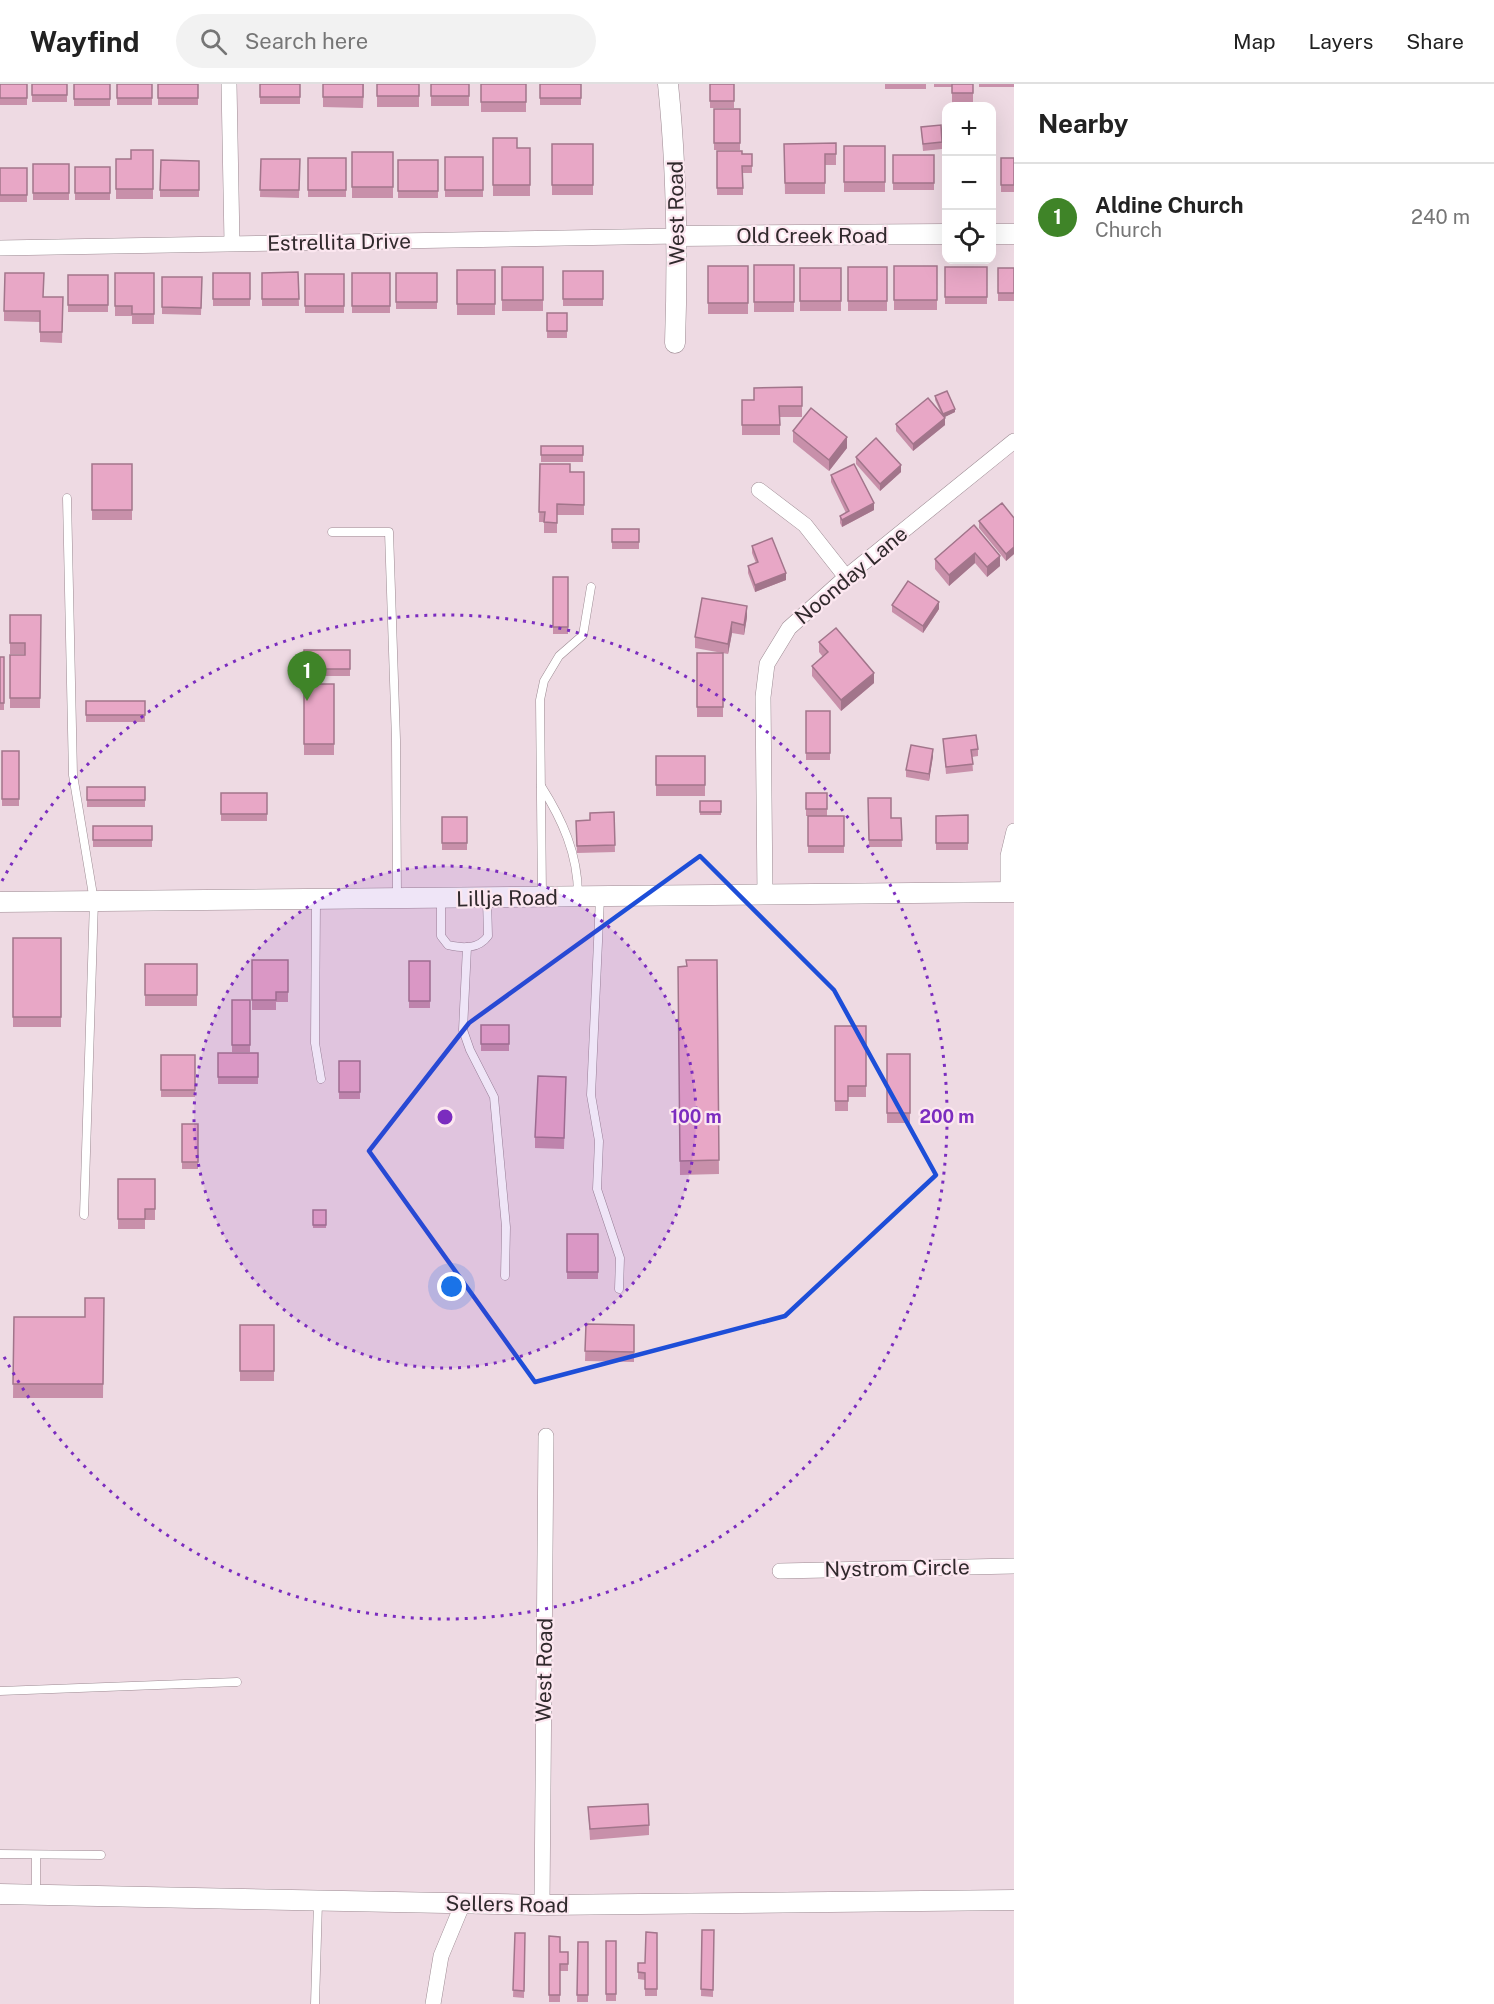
<!DOCTYPE html>
<meta charset="utf-8">
<style>
body{margin:0;font-family:"Public Sans",sans-serif;background:#f2f2f2;color:#222}
.controls{position:absolute;right:18px;top:18px;display:grid;overflow:hidden;border-radius:12px;box-shadow:0 6px 24px #0002}
.controls button{width:54px;height:54px;display:grid;place-items:center;padding:0;border:0;border-bottom:2px solid #e0e0e0;background:#fff;color:#222;font:30px sans-serif}
.you{position:absolute;left:452px;top:1203px;width:21px;height:21px;margin:-15px;border:4px solid #fff;border-radius:50%;background:#1a73e8;box-shadow:0 0 0 9px #1a73e833}
.badge{display:grid;place-items:center;width:39px;height:39px;border-radius:50%;background:#3f8428;color:#fff;font-size:20px;font-weight:700}
.pin{position:absolute;translate:-50% -50px;filter:drop-shadow(0 2px 3px #0008)}
.pin::after{content:'';position:absolute;top:32px;width:21px;height:18px;background:inherit;clip-path:polygon(0 0,100% 0,50% 100%)}
.list{margin:0;padding:0;list-style:none}
h2{display:flex;justify-content:space-between;align-items:center;height:78px;margin:0;padding:0 24px;font-size:26px}
h2 small{font-size:20px;font-weight:400;color:#767676}
.list li{display:grid;grid-template-columns:39px 1fr auto;gap:18px;align-items:center;box-sizing:border-box;height:108px;padding:0 24px;border-top:2px solid #e0e0e0}
.list b{display:block;font-size:22px;white-space:nowrap}
.list p{margin:0;font-size:20px;white-space:nowrap;color:#767676}
.list em{font-size:20px;font-style:normal;color:#767676}
.icon{flex:none;width:33px;height:33px;fill:none;stroke:currentColor;stroke-width:2;stroke-linecap:round;stroke-linejoin:round}
.map{position:relative;flex:none;width:1014px;height:1920px;overflow:hidden}
header{display:flex;align-items:center;gap:36px;box-sizing:border-box;height:84px;padding:0 30px;background:#fff;border-bottom:2px solid #e0e0e0}
header strong{font-size:28px}
nav{display:flex;gap:33px;margin-inline-start:auto;font-size:21px}
.search{width:420px;height:54px;background:#f2f2f2;display:flex;align-items:center;gap:15px;box-sizing:border-box;padding:0 21px;border-radius:33px;color:#767676;font-size:22px}
main{display:flex}
aside{flex:1;background:#fff}
.map>svg:first-child{display:block}
.lines{fill:none;stroke-linecap:round;stroke-linejoin:round}
.service-casing{stroke:#9c8a92;stroke-width:9}
.minor-casing{stroke:#9c8a92;stroke-width:16}
.tertiary-casing{stroke:#9c8a92;stroke-width:21}
.service{stroke:#fff;stroke-width:8}
.minor{stroke:#fff;stroke-width:15}
.tertiary{stroke:#fff;stroke-width:20}
.wall{fill:#c890aa}
.shaded-wall{fill:#a2758b}
.building{fill:#e8a7c6;stroke:#a2758b;stroke-width:1.5}
.marked{fill:none;stroke:#1d4ed8;stroke-width:4.5;stroke-linejoin:round}
.ring{fill:none;stroke:#7b2cbf;stroke-width:3;stroke-dasharray:3 6}
.labels{text-anchor:middle;dominant-baseline:central;stroke-width:4.5;stroke-linejoin:round;paint-order:stroke}
.street-label{font-size:21px;fill:#30292c;stroke:#fce7f0}
.centre{fill:#7b2cbf;stroke:#fce7f0;stroke-width:3}
.ring-label{font-size:18px;text-anchor:middle;font-weight:bold;fill:#7b2cbf;stroke:#fce7f0;stroke-width:4.5;stroke-linejoin:round;paint-order:stroke}
</style>
<header>
<strong>Wayfind</strong>
<div class="search"><svg class="icon" aria-label="search" viewBox="0 0 24 24"><circle cx="10" cy="10" r="6"/><path d="M15 15l6 6"/></svg>Search here</div>
<nav><a>Map</a><a>Layers</a><a>Share</a></nav>
</header>
<main>
<div class="map">
<svg width="1014" height="1920" viewBox="0 0 1014 1920">
<rect width="100%" height="100%" fill="#eedae3"/>
<g class="lines">
<g class="service-casing">
<g id="service">
<path d="M67 414 73 691 94 817 84 1131"/>
<path d="M332 448H389L396 656 397 813"/>
<path d="M541 702C562 735 578 770 578 811"/>
<path d="M542 812 540 616 544 597 559 572 583 551 591 503"/>
<path d="M600 814 591 1011 599 1057 597 1105 620 1174 619 1205"/>
<path d="M441 815V852L448 861C462 864 478 866 488 852L487 815"/>
<path d="M316 817 315 959 321 995"/>
<path d="M467 863 463 946 470 966 494 1013 506 1143 505 1192"/>
<path d="M0 1607 237 1598"/>
<path d="M0 1770 101 1771"/>
<path d="M36 1811V1771"/>
<path d="M315 1920 318 1818"/>
</g>
</g>
<g class="minor-casing">
<g id="minor">
<path d="M229 0 232 159"/>
<path d="M0 164 678 152"/>
<path d="M759 406 805 441 846 493"/>
<path d="M1008 808V772L1014 747"/>
<path d="M765 811 763 613 767 580 789 544 846 493 1014 357"/>
<path d="M780 1487 1014 1482"/>
<path d="M542 1821 546 1352"/>
<path d="M433 1920 441 1872 463 1819"/>
</g>
</g>
<g class="tertiary-casing">
<g id="tertiary">
<path d="M668 0C677 87 678 172 675 259"/>
<path d="M992 150H1014"/>
<path d="M678 152 946 150"/>
<path d="M0 818 1014 808"/>
<path d="M0 1810 542 1821 1014 1816"/>
</g>
</g>
<use href="#service" class="service"/>
<use href="#minor" class="minor"/>
<use href="#tertiary" class="tertiary"/>
</g>
<g class="wall">
<rect x="0" y="0" width="27" height="21"/>
<rect x="32" y="0" width="35" height="18"/>
<rect x="74" y="0" width="36" height="22"/>
<rect x="117" y="0" width="35" height="21"/>
<rect x="158" y="0" width="40" height="21"/>
<rect x="260" y="0" width="40" height="20"/>
<path d="M323 0H364L363 24 323 23Z"/>
<rect x="377" y="0" width="42" height="23"/>
<rect x="431" y="0" width="38" height="22"/>
<rect x="481" y="0" width="45" height="28"/>
<rect x="540" y="0" width="41" height="21"/>
<rect x="710" y="0" width="24" height="24"/>
<rect x="885" y="0" width="41" height="5"/>
<path d="M934 0H973V20H952V3H934Z"/>
<rect x="979" y="0" width="35" height="3"/>
<rect x="714" y="25" width="26" height="41"/>
<path d="M921 43 942 58V65L923 67Z"/>
<path d="M493 54 517 64H530V112H493Z"/>
<path d="M836 59V81H825V110H785L784 60Z"/>
<rect x="552" y="60" width="41" height="51"/>
<rect x="844" y="62" width="41" height="46"/>
<path d="M153 66V115H116V75H131Z"/>
<path d="M717 67 742 70H752V89H743V111H717Z"/>
<rect x="352" y="68" width="41" height="46"/>
<rect x="893" y="71" width="41" height="35"/>
<rect x="445" y="73" width="38" height="40"/>
<rect x="308" y="74" width="38" height="39"/>
<rect x="1001" y="74" width="13" height="34"/>
<path d="M261 75H300L299 114 260 113Z"/>
<rect x="398" y="76" width="40" height="38"/>
<path d="M199 77V113H160V106Z"/>
<rect x="33" y="80" width="36" height="36"/>
<rect x="75" y="83" width="35" height="33"/>
<rect x="0" y="84" width="27" height="34"/>
<rect x="754" y="181" width="40" height="47"/>
<rect x="708" y="182" width="40" height="48"/>
<rect x="894" y="182" width="43" height="44"/>
<rect x="502" y="183" width="41" height="44"/>
<rect x="848" y="183" width="39" height="44"/>
<rect x="945" y="183" width="42" height="37"/>
<rect x="800" y="184" width="41" height="43"/>
<rect x="998" y="184" width="16" height="33"/>
<rect x="457" y="186" width="38" height="45"/>
<rect x="563" y="187" width="40" height="35"/>
<path d="M298 188 299 222H262V189Z"/>
<path d="M115 189H154V240H132V232H115Z"/>
<rect x="213" y="189" width="37" height="33"/>
<rect x="352" y="189" width="38" height="40"/>
<rect x="396" y="189" width="41" height="36"/>
<rect x="305" y="190" width="39" height="39"/>
<rect x="68" y="191" width="40" height="37"/>
<path d="M162 193H202L201 231 162 230Z"/>
<path d="M44 213H63L62 259 40 258V238L4 237V227Z"/>
<rect x="547" y="229" width="20" height="25"/>
<path d="M802 303V333H780V351H742V316H754Z"/>
<path d="M935 312 955 328 944 333 945 341 913 367 896 347V340L941 329 935 316Z"/>
<path d="M793 347 847 364 829 387 793 358Z"/>
<rect x="541" y="362" width="42" height="16"/>
<path d="M856 373 901 388 880 407 856 380Z"/>
<rect x="92" y="380" width="40" height="56"/>
<path d="M540 380 570 388H584V431H557V449H544V438H539Z"/>
<path d="M831 391 874 426 842 443 840 439V432L846 429 831 398Z"/>
<path d="M1014 434V470L1006 477 979 444V437Z"/>
<path d="M974 441 1000 482 987 493 975 479 949 502 935 485V475Z"/>
<rect x="612" y="445" width="27" height="20"/>
<path d="M752 462 786 496 755 508 748 489V482L756 479 752 469Z"/>
<rect x="553" y="493" width="15" height="57"/>
<path d="M892 521 939 525 923 549 892 528Z"/>
<path d="M10 531H41L40 624H10V571H25V570H10Z"/>
<path d="M747 533 744 551 732 549 728 570 695 564V553Z"/>
<path d="M819 558 874 599 841 627 812 592V582L823 573 819 568Z"/>
<rect x="304" y="566" width="46" height="26"/>
<rect x="697" y="569" width="26" height="64"/>
<rect x="0" y="573" width="4" height="53"/>
<rect x="304" y="600" width="30" height="71"/>
<rect x="86" y="617" width="59" height="21"/>
<rect x="806" y="627" width="24" height="49"/>
<path d="M943 655 978 665V672L972 673 973 687 946 690Z"/>
<rect x="2" y="667" width="17" height="55"/>
<rect x="656" y="672" width="49" height="40"/>
<path d="M933 672 929 697 906 693V686Z"/>
<rect x="87" y="703" width="58" height="20"/>
<rect x="221" y="709" width="46" height="28"/>
<path d="M806 709H827V732H844V769H808V732H806Z"/>
<path d="M868 714 891 734H901L902 763H869Z"/>
<rect x="700" y="717" width="21" height="14"/>
<path d="M614 728 615 768 577 769 576 737 590 736Z"/>
<path d="M968 731V766H936V732Z"/>
<rect x="442" y="733" width="25" height="33"/>
<rect x="93" y="742" width="59" height="21"/>
<rect x="13" y="854" width="48" height="89"/>
<path d="M252 876H288V918H276V926H252Z"/>
<path d="M717 876 719 1090 680 1091 678 883 686 882Z"/>
<rect x="409" y="877" width="21" height="47"/>
<rect x="145" y="880" width="52" height="42"/>
<rect x="232" y="916" width="18" height="52"/>
<rect x="481" y="941" width="28" height="26"/>
<path d="M835 942H866V1013H848V1027H835Z"/>
<rect x="218" y="969" width="40" height="31"/>
<rect x="887" y="970" width="23" height="69"/>
<rect x="161" y="971" width="34" height="42"/>
<rect x="339" y="977" width="21" height="38"/>
<path d="M566 993 564 1065 535 1064V1053Z"/>
<rect x="182" y="1040" width="16" height="45"/>
<path d="M118 1095H155V1136H145V1145H118Z"/>
<rect x="313" y="1126" width="13" height="18"/>
<rect x="567" y="1150" width="31" height="45"/>
<path d="M104 1214 103 1314H13L14 1233H85Z"/>
<path d="M586 1240 634 1241V1278L585 1277Z"/>
<rect x="240" y="1241" width="34" height="56"/>
<path d="M588 1723 649 1741V1751L590 1756Z"/>
<path d="M702 1846H714L713 1913 701 1912Z"/>
<path d="M515 1849H525L524 1914 513 1913Z"/>
<path d="M657 1849V1912H645V1896L638 1895V1879H645Z"/>
<path d="M549 1852 560 1868H568V1887H560V1918H549Z"/>
<rect x="606" y="1857" width="10" height="60"/>
<path d="M578 1858H588V1918H577Z"/>
</g>
<g class="shaded-wall">
<path d="M955 325V328L943 334V330Z"/>
<path d="M945 334V341L913 367V360Z"/>
<path d="M847 353V364L829 387V376Z"/>
<path d="M901 381V388L880 407V400Z"/>
<path d="M874 419V426L842 443V436Z"/>
<path d="M1014 463V470L1006 477V470Z"/>
<path d="M975 469V479L949 502V491Z"/>
<path d="M1000 472V482L987 493V483Z"/>
<path d="M786 489V496L755 508V501Z"/>
<path d="M939 518V525L923 549V542Z"/>
<path d="M747 522V533L744 551V541Z"/>
<path d="M732 538V549L728 570V560Z"/>
<path d="M874 589V599L841 627V616Z"/>
<path d="M933 665V672L929 697V690Z"/>
</g>
<g class="building">
<rect x="0" y="0" width="27" height="14"/>
<rect x="32" y="0" width="35" height="11"/>
<rect x="74" y="0" width="36" height="15"/>
<rect x="117" y="0" width="35" height="14"/>
<rect x="158" y="0" width="40" height="14"/>
<rect x="260" y="0" width="40" height="13"/>
<rect x="323" y="0" width="40" height="13"/>
<rect x="377" y="0" width="42" height="12"/>
<rect x="431" y="0" width="38" height="12"/>
<rect x="481" y="0" width="45" height="18"/>
<rect x="540" y="0" width="41" height="14"/>
<rect x="710" y="0" width="24" height="17"/>
<rect x="952" y="0" width="21" height="9"/>
<rect x="714" y="25" width="26" height="34"/>
<path d="M941 41 942 58 923 60 921 43Z"/>
<path d="M493 54H517V64H530V101H493Z"/>
<path d="M836 59V70H825V99H785L784 60Z"/>
<rect x="552" y="60" width="41" height="41"/>
<rect x="844" y="62" width="41" height="36"/>
<path d="M131 66H153V105H116V75H131Z"/>
<path d="M717 67H742V70H752V82H742L743 104H717Z"/>
<rect x="352" y="68" width="41" height="35"/>
<rect x="893" y="71" width="41" height="28"/>
<rect x="445" y="73" width="38" height="33"/>
<rect x="308" y="74" width="38" height="32"/>
<rect x="1001" y="74" width="13" height="27"/>
<path d="M261 75H300L299 106H260Z"/>
<path d="M161 76 199 77V106H160Z"/>
<rect x="398" y="76" width="40" height="31"/>
<rect x="33" y="80" width="36" height="29"/>
<rect x="75" y="83" width="35" height="26"/>
<rect x="0" y="84" width="27" height="27"/>
<rect x="754" y="181" width="40" height="37"/>
<rect x="708" y="182" width="40" height="37"/>
<rect x="894" y="182" width="43" height="34"/>
<rect x="502" y="183" width="41" height="33"/>
<rect x="848" y="183" width="39" height="34"/>
<rect x="945" y="183" width="42" height="30"/>
<rect x="800" y="184" width="41" height="33"/>
<rect x="998" y="184" width="16" height="25"/>
<rect x="457" y="186" width="38" height="34"/>
<rect x="563" y="187" width="40" height="28"/>
<path d="M298 188 299 215H262V189Z"/>
<path d="M5 189H44L43 213H63L62 248H40V227H4Z"/>
<path d="M115 189H154V230H132V222H115Z"/>
<rect x="213" y="189" width="37" height="26"/>
<rect x="352" y="189" width="38" height="33"/>
<rect x="396" y="189" width="41" height="29"/>
<rect x="305" y="190" width="39" height="32"/>
<rect x="68" y="191" width="40" height="30"/>
<path d="M162 193H202L201 224 162 223Z"/>
<rect x="547" y="229" width="20" height="18"/>
<path d="M802 303V322H779L780 341H742V316H754V304Z"/>
<path d="M947 307 955 325 943 330 935 312Z"/>
<path d="M928 314 945 334 913 360 896 340Z"/>
<path d="M811 324 847 353 829 376 793 347Z"/>
<path d="M876 354 901 381 880 400 856 373Z"/>
<rect x="541" y="362" width="42" height="9"/>
<rect x="92" y="380" width="40" height="46"/>
<path d="M540 380H570V388H584V421L557 420V439L544 438 545 428H539Z"/>
<path d="M854 380 874 419 842 436 840 432 849 427 831 391Z"/>
<path d="M1002 419 1014 434V463L1006 470 979 437Z"/>
<path d="M974 441 1000 472 987 483 975 469 949 491 935 475Z"/>
<rect x="612" y="445" width="27" height="13"/>
<path d="M772 454 786 489 755 501 748 482 758 478 752 462Z"/>
<rect x="553" y="493" width="15" height="50"/>
<path d="M908 497 939 518 923 542 892 521Z"/>
<path d="M702 514 747 522 744 541 732 538 728 560 695 553Z"/>
<path d="M10 531H41L40 614H10V571H25V559H10Z"/>
<path d="M836 544 874 589 841 616 812 582 828 568 819 558Z"/>
<rect x="304" y="566" width="46" height="19"/>
<rect x="697" y="569" width="26" height="54"/>
<rect x="0" y="573" width="4" height="46"/>
<rect x="304" y="600" width="30" height="60"/>
<rect x="86" y="617" width="59" height="14"/>
<rect x="806" y="627" width="24" height="42"/>
<path d="M976 651 978 665 971 666 973 680 946 683 943 655Z"/>
<path d="M911 661 933 665 929 690 906 686Z"/>
<rect x="2" y="667" width="17" height="48"/>
<rect x="656" y="672" width="49" height="29"/>
<rect x="87" y="703" width="58" height="13"/>
<rect x="221" y="709" width="46" height="21"/>
<rect x="806" y="709" width="21" height="16"/>
<path d="M868 714H891V734H901L902 756H869Z"/>
<rect x="700" y="717" width="21" height="11"/>
<path d="M614 728 615 761 577 762 576 737 590 736V729Z"/>
<path d="M968 731V759H936V732Z"/>
<rect x="808" y="732" width="36" height="30"/>
<rect x="442" y="733" width="25" height="26"/>
<rect x="93" y="742" width="59" height="14"/>
<rect x="13" y="854" width="48" height="79"/>
<path d="M252 876H288V908H276V916H252Z"/>
<path d="M686 876H717L719 1076 680 1077 678 883 687 882Z"/>
<rect x="409" y="877" width="21" height="40"/>
<rect x="145" y="880" width="52" height="31"/>
<rect x="232" y="916" width="18" height="45"/>
<rect x="481" y="941" width="28" height="19"/>
<path d="M835 942H866V1002H848V1017H835Z"/>
<rect x="218" y="969" width="40" height="24"/>
<rect x="887" y="970" width="23" height="59"/>
<rect x="161" y="971" width="34" height="35"/>
<rect x="339" y="977" width="21" height="31"/>
<path d="M538 992 566 993 564 1054 535 1053Z"/>
<rect x="182" y="1040" width="16" height="38"/>
<path d="M118 1095H155V1125H145V1135H118Z"/>
<rect x="313" y="1126" width="13" height="15"/>
<rect x="567" y="1150" width="31" height="38"/>
<path d="M85 1214H104L103 1300H13L14 1233H85Z"/>
<path d="M586 1240 634 1241V1268L585 1267Z"/>
<rect x="240" y="1241" width="34" height="46"/>
<path d="M648 1720 649 1741 590 1745 588 1723Z"/>
<path d="M702 1846H714L713 1906 701 1905Z"/>
<path d="M646 1848 657 1849V1905H645V1889L638 1888V1879H645Z"/>
<path d="M515 1849H525L524 1907 513 1906Z"/>
<path d="M549 1852 560 1853V1868H568V1880H560V1911H549Z"/>
<rect x="606" y="1857" width="10" height="53"/>
<path d="M578 1858H588V1911H577Z"/>
</g>
<path class="marked" d="M700 772 834 906 936 1091 785 1232 535 1298 369 1067 469 939Z"/>
<circle cx="445" cy="1033" r="251" fill="#7b2cbf" fill-opacity=".12"/>
<g class="ring">
<circle cx="445" cy="1033" r="251"/>
<path d="M2 797A502 502 0 1 1 2 1269"/>
</g>
<g class="labels">
<g class="street-label">
<text transform="translate(676 129) rotate(-91)">West Road</text>
<text x="812" y="151">Old Creek Road</text>
<text transform="translate(339 158) rotate(-1)">Estrellita Drive</text>
<text transform="translate(851 491) rotate(-40)">Noonday Lane</text>
<text transform="translate(507 814) rotate(-1)">Lillja Road</text>
<text transform="translate(897 1484) rotate(-1)">Nystrom Circle</text>
<text transform="translate(544 1586) rotate(-89)">West Road</text>
<text transform="translate(507 1820) rotate(1)">Sellers Road</text>
</g>
</g>
<circle cx="445" cy="1033" r="9" class="centre"/>
<g class="ring-label">
<text x="696" y="1039">100 m</text>
<text x="947" y="1039">200 m</text>
</g>
</svg>
<div class="controls">
<button>+</button>
<button>−</button>
<button><svg class="icon" aria-label="locate" viewBox="0 0 24 24"><circle cx="12" cy="12" r="6"/><path d="M12 2v4M12 18v4M2 12h4M18 12h4"/></svg></button>
</div>
<div class="you"></div>
<div class="pin badge" style="left:307px;top:617px">1</div>
</div>
<aside>
<h2>Nearby<small></small></h2>
<ul class="list">
<li><span class="badge">1</span><div><b>Aldine Church</b><p>Church</p></div><em>240 m</em></li>
</ul>
</aside>
</main>
